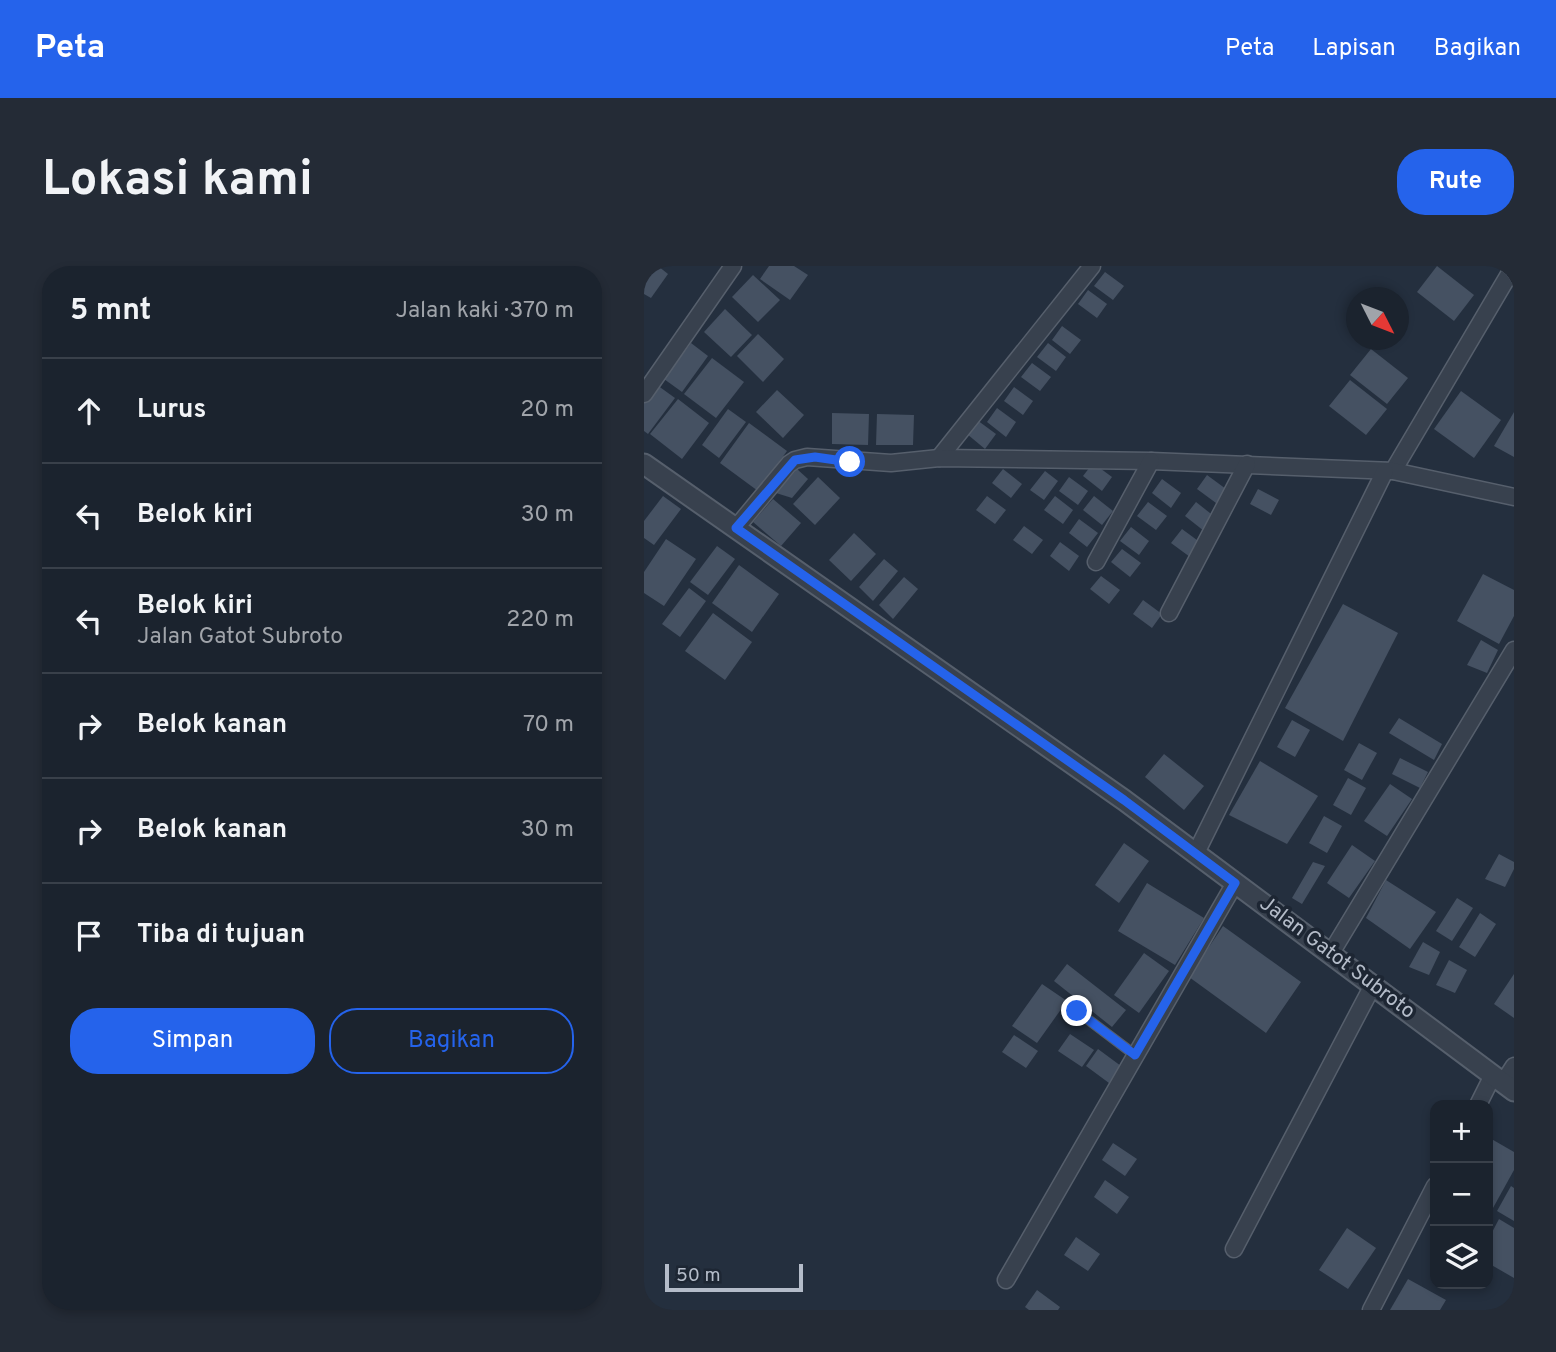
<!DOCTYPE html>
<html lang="id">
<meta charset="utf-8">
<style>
body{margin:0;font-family:Overpass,sans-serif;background:#242b36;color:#f1f3f6}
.controls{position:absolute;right:21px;bottom:21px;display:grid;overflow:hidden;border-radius:14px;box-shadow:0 4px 10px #0003}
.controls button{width:63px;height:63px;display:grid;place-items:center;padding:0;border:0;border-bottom:2px solid #39404a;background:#1b232e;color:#f1f3f6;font:35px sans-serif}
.compass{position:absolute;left:702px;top:21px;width:63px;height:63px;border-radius:50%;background:#1b232e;box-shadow:0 4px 10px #0003;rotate:132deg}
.scale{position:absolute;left:21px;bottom:18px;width:138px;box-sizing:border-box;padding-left:7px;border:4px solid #b4bcc9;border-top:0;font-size:19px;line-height:24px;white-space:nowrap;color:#b4bcc9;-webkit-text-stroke:5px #1d2633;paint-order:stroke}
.stop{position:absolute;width:21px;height:21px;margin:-16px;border:5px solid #2563eb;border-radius:50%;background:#fff}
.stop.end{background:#2563eb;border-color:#fff;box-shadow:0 2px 7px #0008}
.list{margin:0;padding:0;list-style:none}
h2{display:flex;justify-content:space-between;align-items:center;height:91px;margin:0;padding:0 28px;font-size:30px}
h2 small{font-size:23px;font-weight:400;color:#a0a4aa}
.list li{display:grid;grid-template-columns:46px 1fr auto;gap:21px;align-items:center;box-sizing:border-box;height:105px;padding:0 28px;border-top:2px solid #39404a}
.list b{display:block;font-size:26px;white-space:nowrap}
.list p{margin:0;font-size:23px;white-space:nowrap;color:#a0a4aa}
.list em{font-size:23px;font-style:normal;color:#a0a4aa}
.actions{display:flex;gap:14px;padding:21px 28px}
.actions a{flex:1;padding:16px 0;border:2px solid #2563eb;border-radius:28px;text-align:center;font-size:24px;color:#2563eb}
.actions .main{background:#2563eb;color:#fff}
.icon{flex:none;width:38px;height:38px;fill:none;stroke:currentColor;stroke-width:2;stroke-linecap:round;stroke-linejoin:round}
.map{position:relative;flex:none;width:870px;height:1044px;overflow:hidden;border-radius:28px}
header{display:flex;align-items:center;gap:42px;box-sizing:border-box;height:98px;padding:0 35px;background:#2563eb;color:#fff}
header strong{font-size:33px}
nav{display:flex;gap:38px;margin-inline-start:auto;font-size:24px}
.intro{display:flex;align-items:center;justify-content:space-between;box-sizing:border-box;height:168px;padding:0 42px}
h1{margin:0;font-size:49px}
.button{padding:18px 32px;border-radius:28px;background:#2563eb;color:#fff;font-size:24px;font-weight:700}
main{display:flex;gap:42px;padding:0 42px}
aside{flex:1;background:#1b232e;border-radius:28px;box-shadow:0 4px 10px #0003}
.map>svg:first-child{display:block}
.building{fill:#455162}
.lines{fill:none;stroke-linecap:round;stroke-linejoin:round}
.service-casing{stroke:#565f6c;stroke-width:11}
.minor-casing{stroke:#565f6c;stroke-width:19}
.tertiary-casing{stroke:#565f6c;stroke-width:23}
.service{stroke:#38414e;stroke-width:8}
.minor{stroke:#38414e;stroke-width:16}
.tertiary{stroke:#38414e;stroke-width:19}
.route{stroke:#2563eb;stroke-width:9}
.labels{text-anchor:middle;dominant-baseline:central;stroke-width:7;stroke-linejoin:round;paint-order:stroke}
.street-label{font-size:21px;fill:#b4bcc9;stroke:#1d2633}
</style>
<header>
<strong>Peta</strong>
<nav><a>Peta</a><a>Lapisan</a><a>Bagikan</a></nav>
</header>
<div class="intro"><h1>Lokasi kami</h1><a class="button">Rute</a></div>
<main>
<aside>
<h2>5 mnt<small>Jalan kaki · 370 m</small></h2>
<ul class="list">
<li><svg class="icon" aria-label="ahead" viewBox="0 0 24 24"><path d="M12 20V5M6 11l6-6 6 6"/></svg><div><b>Lurus</b></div><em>20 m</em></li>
<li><svg class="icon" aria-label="left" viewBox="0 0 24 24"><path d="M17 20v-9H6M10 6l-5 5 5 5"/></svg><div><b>Belok kiri</b></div><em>30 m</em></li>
<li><svg class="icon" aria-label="left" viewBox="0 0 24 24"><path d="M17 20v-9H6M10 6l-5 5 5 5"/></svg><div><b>Belok kiri</b><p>Jalan Gatot Subroto</p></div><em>220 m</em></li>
<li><svg class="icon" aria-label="right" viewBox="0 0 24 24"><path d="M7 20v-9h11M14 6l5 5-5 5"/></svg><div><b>Belok kanan</b></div><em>70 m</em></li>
<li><svg class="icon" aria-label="right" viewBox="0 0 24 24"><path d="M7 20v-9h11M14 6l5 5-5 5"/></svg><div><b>Belok kanan</b></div><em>30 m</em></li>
<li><svg class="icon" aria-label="arrive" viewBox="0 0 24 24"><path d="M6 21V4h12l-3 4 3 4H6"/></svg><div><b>Tiba di tujuan</b></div></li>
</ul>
<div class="actions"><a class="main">Simpan</a><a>Bagikan</a></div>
</aside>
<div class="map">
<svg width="870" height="1044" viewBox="0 0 870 1044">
<rect width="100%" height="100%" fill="#242f3e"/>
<g class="building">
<path d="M0 0H14L24 8 7 32 0 28Z"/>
<path d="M125 0H150L164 9 146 34 116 13Z"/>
<path d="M793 0 830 29 810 55 773 26Z"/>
<path d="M461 6 480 20 469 34 450 20Z"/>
<path d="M109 9 136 34 114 56 88 31Z"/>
<path d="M444 24 463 38 453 52 434 38Z"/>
<path d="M81 43 108 69 87 91 60 66Z"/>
<path d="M418 60 437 74 426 88 408 74Z"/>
<path d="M114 68 140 93 119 116 93 90Z"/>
<path d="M47 77 64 90 38 126 20 113Z"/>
<path d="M404 77 422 91 412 105 393 91Z"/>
<path d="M727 83 764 112 743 138 706 109Z"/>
<path d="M68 92 100 116 72 152 40 128Z"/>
<path d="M388 97 407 111 396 125 377 111Z"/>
<path d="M706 114 743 143 722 169 685 140Z"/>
<path d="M13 119 31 132 4 168 0 165V137Z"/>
<path d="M370 121 389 135 379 149 360 135Z"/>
<path d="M133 124 160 149 139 172 112 146Z"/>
<path d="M817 125 857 154 830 192 790 163Z"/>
<path d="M34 133 65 157 38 193 6 168Z"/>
<path d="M353 142 372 156 362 171 343 156Z"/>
<path d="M84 143 102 156 75 192 58 179Z"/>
<path d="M870 146V191L850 180Z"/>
<path d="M188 147 225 148 224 179 188 178Z"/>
<path d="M233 148 270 149 269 179H232Z"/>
<path d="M333 154 352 168 341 183 323 168Z"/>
<path d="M105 157 143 185 114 225 76 197Z"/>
<path d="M449 197 468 211 458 225 439 210Z"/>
<path d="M153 203 164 213 148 232 132 227Z"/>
<path d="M359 203 378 218 367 232 348 217Z"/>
<path d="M401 205 414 215 400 234 386 224Z"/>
<path d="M563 209 582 223 572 237 553 223Z"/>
<path d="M174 211 196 232 171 259 149 238Z"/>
<path d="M425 211 444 225 434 239 415 225Z"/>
<path d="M518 213 537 227 527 242 508 227Z"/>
<path d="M614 223 635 234 627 249 606 238Z"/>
<path d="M19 230 37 243 10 279 0 272V255Z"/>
<path d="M343 230 362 244 351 258 332 244Z"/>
<path d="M411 230 429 244 419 258 400 244Z"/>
<path d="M450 230 469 245 458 259 439 244Z"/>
<path d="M129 233 157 257 137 280 109 256Z"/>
<path d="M504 236 523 250 512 264 493 250Z"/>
<path d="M552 236 571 251 560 265 541 250Z"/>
<path d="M435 253 454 267 443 281 425 267Z"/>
<path d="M380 260 399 274 388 288 369 274Z"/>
<path d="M487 261 505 275 495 289 476 275Z"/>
<path d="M538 263 557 277 546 291 527 277Z"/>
<path d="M210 267 232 288 207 315 185 294Z"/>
<path d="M22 273 52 293 20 340 0 327V306Z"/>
<path d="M416 276 435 290 425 305 406 290Z"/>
<path d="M73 280 91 293 64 329 46 316Z"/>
<path d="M478 283 497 297 486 311 467 296Z"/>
<path d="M240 293 254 305 229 335 215 321Z"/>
<path d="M95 299 135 328 108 366 68 337Z"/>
<path d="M839 308 870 324V350L855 378 813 355Z"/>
<path d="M457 310 476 324 465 338 446 323Z"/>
<path d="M260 311 274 323 249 353 235 339Z"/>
<path d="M45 322 62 335 36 371 18 358Z"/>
<path d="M499 334 518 348 508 362 489 348Z"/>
<path d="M699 338 754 367 699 475 641 442Z"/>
<path d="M69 347 108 376 81 414 41 385Z"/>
<path d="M837 374 854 384 843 407 823 399Z"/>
<path d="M755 452 798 478 790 494 745 467Z"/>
<path d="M648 454 666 464 651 491 633 481Z"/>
<path d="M715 477 733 487 718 514 700 504Z"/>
<path d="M520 488 560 520 540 544 501 511Z"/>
<path d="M756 492 784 506 776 522 748 508Z"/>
<path d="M616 495 674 530 643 578 585 549Z"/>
<path d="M704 512 722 522 707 549 689 539Z"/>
<path d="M746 518 768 533 743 570 720 555Z"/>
<path d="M680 550 698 560 683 587 665 577Z"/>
<path d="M480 577 505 595 475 637 451 619Z"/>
<path d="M708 579 731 595 705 632 683 617Z"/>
<path d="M855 588 870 596V603L861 621 841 613Z"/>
<path d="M669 596 681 600 658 638 648 632Z"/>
<path d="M742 614 792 646 766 683 722 652Z"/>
<path d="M503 617 560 652 531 699 474 665Z"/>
<path d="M813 632 829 642 808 675 792 665Z"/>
<path d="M836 647 852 658 831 691 815 681Z"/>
<path d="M579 660 657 716 622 767 545 711Z"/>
<path d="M779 676 796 686 785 709 765 701Z"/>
<path d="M500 687 525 705 495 747 470 729Z"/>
<path d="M805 694 823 704 811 727 792 719Z"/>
<path d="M423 698 482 744 468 761 410 715Z"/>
<path d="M870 708V752L850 738Z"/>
<path d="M398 718 423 735 393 777 368 760Z"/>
<path d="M426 768 450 784 438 801 414 785Z"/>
<path d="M370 769 394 785 382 802 358 786Z"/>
<path d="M454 783 477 800 465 817 442 800Z"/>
<path d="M844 871 870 886V904L844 951Z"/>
<path d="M469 877 493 893 481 910 458 894Z"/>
<path d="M461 914 485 931 473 948 450 931Z"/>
<path d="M867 920 870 922V955L853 945Z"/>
<path d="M855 953 870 962V1012L844 997V974Z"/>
<path d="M703 962 732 982 704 1023 675 1004Z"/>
<path d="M432 971 456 988 444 1005 420 989Z"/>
<path d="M764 1013 802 1034 796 1044H746Z"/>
<path d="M393 1024 416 1041 414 1044H385L381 1041Z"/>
</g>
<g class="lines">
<g class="service-casing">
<path id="service" d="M433 745 491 789"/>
</g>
<g class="minor-casing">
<g id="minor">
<path d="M0 128 89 0"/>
<path d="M295 192 448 0"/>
<path d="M749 205 870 0"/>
<path d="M92 262 145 198 151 194 163 191 247 197 295 192 507 195 749 205 870 231"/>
<path d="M452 296 507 195"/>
<path d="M525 347 603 198"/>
<path d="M552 587 741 205"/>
<path d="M687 687 870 384"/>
<path d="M859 817 870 800"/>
<path d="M834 839 849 809"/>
<path d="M590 983 729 719"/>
<path d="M362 1014 591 617"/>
<path d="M727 1044 791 920"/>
</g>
</g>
<g class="tertiary-casing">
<path id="tertiary" d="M0 198 480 534 870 825"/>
</g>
<use href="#service" class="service"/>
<use href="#minor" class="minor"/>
<use href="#tertiary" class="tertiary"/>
</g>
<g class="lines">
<path class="route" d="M206 196 171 191 151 194 92 262 480 534 591 617 491 789 433 745"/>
</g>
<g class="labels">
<g class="street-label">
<text transform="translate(693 692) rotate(37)">Jalan Gatot Subroto</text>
</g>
</g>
</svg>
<div class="controls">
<button>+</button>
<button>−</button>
<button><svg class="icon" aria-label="layers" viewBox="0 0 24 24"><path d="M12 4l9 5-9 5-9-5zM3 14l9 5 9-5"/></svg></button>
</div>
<svg class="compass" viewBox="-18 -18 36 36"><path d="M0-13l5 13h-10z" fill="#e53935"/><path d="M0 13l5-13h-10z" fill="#a0a4aa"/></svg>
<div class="scale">50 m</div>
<div class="stop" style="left:206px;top:196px"></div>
<div class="stop end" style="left:433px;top:745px"></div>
</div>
</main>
